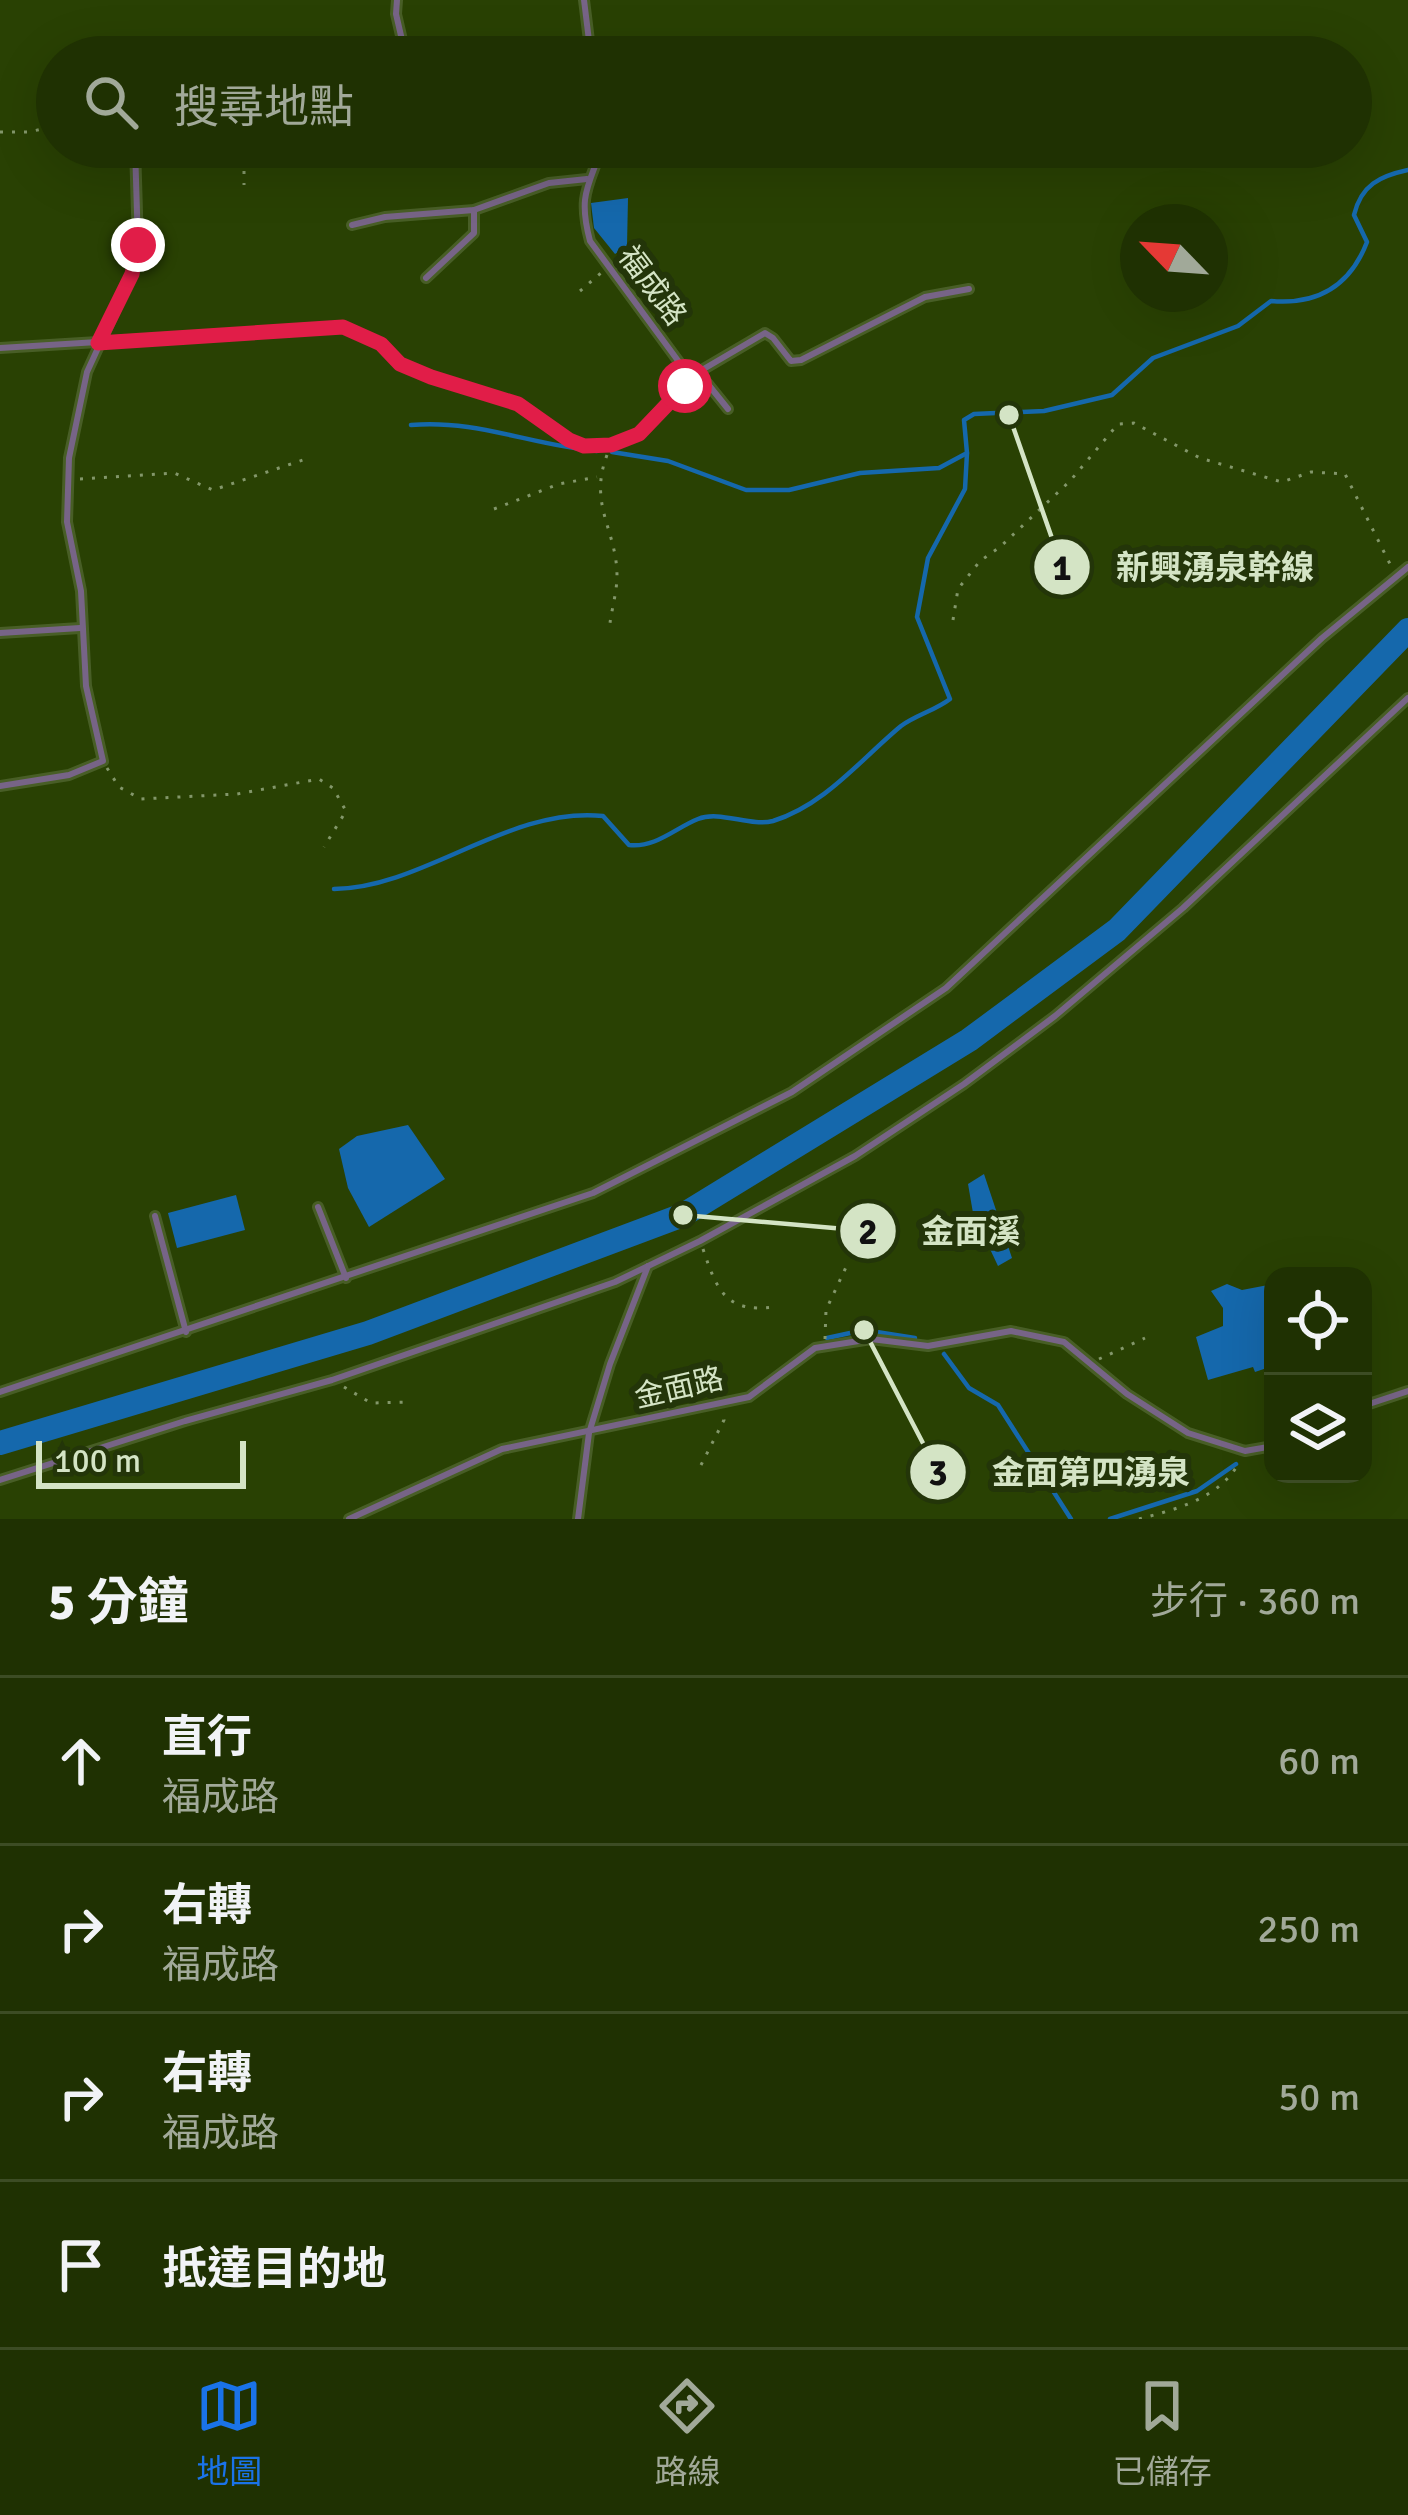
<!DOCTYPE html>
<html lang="zh-TW">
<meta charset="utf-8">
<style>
body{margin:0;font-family:Signika,"Noto Sans TC",sans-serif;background:#27390c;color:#f1f3f6}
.controls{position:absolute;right:36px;bottom:36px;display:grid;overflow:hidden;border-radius:24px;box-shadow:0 12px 48px #0002}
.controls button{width:108px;height:108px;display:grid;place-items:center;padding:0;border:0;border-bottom:3px solid #3c4c24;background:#1f3102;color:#f1f3f6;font:60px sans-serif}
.compass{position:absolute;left:1120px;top:204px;width:108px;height:108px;border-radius:50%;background:#1f3102;box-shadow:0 12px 48px #0002;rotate:295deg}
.scale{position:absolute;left:36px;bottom:30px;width:210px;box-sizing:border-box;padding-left:12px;border:6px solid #d4e4c5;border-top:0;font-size:33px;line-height:42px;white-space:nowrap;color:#d4e4c5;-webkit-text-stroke:9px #233509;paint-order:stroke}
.stop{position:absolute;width:36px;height:36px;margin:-27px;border:9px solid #e11d48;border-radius:50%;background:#fff}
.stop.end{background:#e11d48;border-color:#fff;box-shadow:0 3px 12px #0008}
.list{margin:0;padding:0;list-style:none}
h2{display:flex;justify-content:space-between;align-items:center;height:156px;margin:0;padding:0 48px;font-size:51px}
h2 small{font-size:39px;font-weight:400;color:#a1a999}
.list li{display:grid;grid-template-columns:78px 1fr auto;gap:36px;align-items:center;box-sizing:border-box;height:168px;padding:0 48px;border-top:3px solid #3c4c24}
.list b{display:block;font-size:45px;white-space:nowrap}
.list p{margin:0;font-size:39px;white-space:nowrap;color:#a1a999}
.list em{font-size:39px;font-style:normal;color:#a1a999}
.icon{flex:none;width:66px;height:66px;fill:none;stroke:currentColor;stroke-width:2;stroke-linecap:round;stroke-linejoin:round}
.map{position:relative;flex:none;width:1408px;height:1519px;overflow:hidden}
.search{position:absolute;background:#1f3102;box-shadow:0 12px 48px #0002;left:36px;right:36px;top:36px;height:132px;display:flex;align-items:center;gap:30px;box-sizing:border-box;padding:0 42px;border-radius:66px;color:#a1a999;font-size:45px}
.sheet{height:828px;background:#1f3102}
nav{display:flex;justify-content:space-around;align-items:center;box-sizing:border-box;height:168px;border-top:3px solid #3c4c24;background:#1f3102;font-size:33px;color:#a1a999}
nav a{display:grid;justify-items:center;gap:6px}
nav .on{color:#1a73e8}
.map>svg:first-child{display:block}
.water{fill:#1568ac}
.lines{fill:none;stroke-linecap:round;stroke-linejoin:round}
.stream{stroke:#1568ac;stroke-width:4.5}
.river{stroke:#1568ac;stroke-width:24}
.service-casing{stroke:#485e26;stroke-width:12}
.path{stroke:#83976a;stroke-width:3;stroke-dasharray:3 9;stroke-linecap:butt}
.service{stroke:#776487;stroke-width:6}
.route{stroke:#e11d48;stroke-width:15}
.labels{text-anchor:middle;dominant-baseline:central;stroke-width:12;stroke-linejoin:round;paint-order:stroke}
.street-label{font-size:30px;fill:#d4e4c5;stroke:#233509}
.leader{fill:none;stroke:#d4e4c5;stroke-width:4.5}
.callout-dot{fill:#d4e4c5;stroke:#233509;stroke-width:4.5}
.mark-label{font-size:36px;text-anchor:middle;font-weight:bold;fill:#111}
.callout-label{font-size:33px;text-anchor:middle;font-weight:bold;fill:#d4e4c5;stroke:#233509;stroke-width:12;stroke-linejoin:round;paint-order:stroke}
</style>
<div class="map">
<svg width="1408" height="1519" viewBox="0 0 1408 1519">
<rect width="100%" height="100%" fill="#294103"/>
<g class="water">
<path d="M628 198 627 246 615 254 594 228 591 203Z"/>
<path d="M408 1125 445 1179 369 1227 348 1188 339 1149 357 1136Z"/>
<path d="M984 1174 1012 1258 998 1266 973 1213 968 1184Z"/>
<path d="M236 1195 245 1230 177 1248 168 1213Z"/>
<path d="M1227 1284 1242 1290 1273 1284V1366L1255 1372 1253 1367 1208 1380 1196 1337 1223 1326V1308L1211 1291Z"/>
</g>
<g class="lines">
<g class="stream">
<path d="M411 425C476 419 534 446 597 451"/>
<path d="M612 452 668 461 746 490H789L860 473 939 468 967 453 964 420 974 414 1044 411 1112 395 1153 358 1238 326 1271 301C1317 305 1350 286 1367 242L1354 215C1361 185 1380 176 1408 170"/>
<path d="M334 889C424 888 509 806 603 816L629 845C656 848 675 828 698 819 720 810 750 827 773 821 825 805 861 759 901 726 916 715 936 710 950 699L917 617 928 558 965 489 967 453"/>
<path d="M827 1338 864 1330 915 1338"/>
<path d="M944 1354 969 1388 998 1405 1071 1519"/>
<path d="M1110 1519 1197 1491 1236 1464"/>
</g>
<path class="river" d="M0 1443 368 1333 683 1215 969 1040 1117 930 1408 630"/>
<g class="service-casing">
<g id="service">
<path d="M584 0 591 57"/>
<path d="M392 57 402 40 396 14 397 0"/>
<path d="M352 225 385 217 474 210 549 183 587 179"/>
<path d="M426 278 474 233V210"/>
<path d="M0 348 343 327 381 344 400 364 431 378 519 404 569 440 584 446 611 445 639 433 690 377 590 241C578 195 588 188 602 147"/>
<path d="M699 373 728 409"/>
<path d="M690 377 765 333 773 338 791 361 801 360 925 297 969 289"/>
<path d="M0 633 80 628"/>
<path d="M0 786 69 775 103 761 86 686 81 591 67 522 69 458 87 372 132 274 138 245 135 147"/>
<path d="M318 1207 346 1278"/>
<path d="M155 1216 186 1332"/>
<path d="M0 1392 593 1193 792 1092 946 988 1322 638 1408 567"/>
<path d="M1363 1406 1408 1391"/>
<path d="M0 1480 185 1421 332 1380 615 1282 700 1241 855 1156 964 1084 1055 1016 1183 908 1408 698"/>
<path d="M349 1519 502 1449 749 1397 815 1348 871 1339 928 1346 1011 1331 1064 1342 1127 1394 1188 1433 1245 1451 1273 1446"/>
<path d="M578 1519 589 1433 610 1364 648 1266"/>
</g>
</g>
<g class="path">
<path d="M0 132H28L57 126"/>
<path d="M244 147V185"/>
<path d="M580 291 601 273"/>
<path d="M607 455C588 505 617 530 617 576 617 591 612 608 610 623"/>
<path d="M80 479 174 473 213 490 309 458"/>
<path d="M494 509 559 484 597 477"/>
<path d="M953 620 958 589 980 561 1000 547 1070 481 1118 424 1134 423 1200 458 1282 482 1311 472 1345 474 1390 564"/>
<path d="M107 768 119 787 141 799 237 794 319 779 333 788 346 811 324 847"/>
<path d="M703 1249C717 1291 726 1313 774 1307"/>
<path d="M825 1339 826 1310 847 1265"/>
<path d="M1099 1359 1145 1338"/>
<path d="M344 1387 371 1403 410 1402"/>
<path d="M701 1465 724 1420 722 1412"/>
<path d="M1139 1519C1177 1509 1218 1499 1239 1463"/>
</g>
<use href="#service" class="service"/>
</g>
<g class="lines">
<path class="route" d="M138 245 132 274 98 343 343 327 381 344 400 364 431 377 518 404 569 440 584 446 611 445 639 434 685 386"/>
</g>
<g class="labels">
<g class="street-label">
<text transform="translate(652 286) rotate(53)">福成路</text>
<text transform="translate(679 1388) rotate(-13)">金面路</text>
</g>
</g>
<path class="leader" d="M1009 415L1062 567M683 1215L868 1231M864 1330L938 1472"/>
<g class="callout-dot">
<circle cx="1009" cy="415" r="12"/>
<circle cx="683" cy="1215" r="12"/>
<circle cx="864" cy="1330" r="12"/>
<circle cx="1062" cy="567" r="30"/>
<circle cx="868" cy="1231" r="30"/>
<circle cx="938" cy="1472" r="30"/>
</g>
<g class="mark-label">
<text x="1062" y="580">1</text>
<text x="868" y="1244">2</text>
<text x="938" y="1485">3</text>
</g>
<g class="callout-label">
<text x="1215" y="579">新興湧泉幹線</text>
<text x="971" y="1243">金面溪</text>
<text x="1091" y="1484">金面第四湧泉</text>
</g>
</svg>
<div class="controls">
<button><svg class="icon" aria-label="locate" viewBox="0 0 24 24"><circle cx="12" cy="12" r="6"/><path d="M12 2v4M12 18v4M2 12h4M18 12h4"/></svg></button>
<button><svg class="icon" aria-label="layers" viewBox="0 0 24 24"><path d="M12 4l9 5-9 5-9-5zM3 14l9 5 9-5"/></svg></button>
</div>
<svg class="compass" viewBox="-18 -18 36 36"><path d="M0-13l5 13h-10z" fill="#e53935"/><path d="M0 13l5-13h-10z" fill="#a1a999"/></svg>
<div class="scale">100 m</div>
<div class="stop" style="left:685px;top:386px"></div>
<div class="stop end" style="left:138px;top:245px"></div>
<div class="search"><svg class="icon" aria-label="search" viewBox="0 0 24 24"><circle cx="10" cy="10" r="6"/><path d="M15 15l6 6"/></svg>搜尋地點</div>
</div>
<section class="sheet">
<h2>5 分鐘<small>步行 · 360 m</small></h2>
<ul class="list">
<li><svg class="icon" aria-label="ahead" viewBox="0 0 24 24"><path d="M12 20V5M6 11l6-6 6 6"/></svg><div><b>直行</b><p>福成路</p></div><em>60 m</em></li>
<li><svg class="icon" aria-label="right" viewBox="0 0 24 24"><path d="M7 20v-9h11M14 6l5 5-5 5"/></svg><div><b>右轉</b><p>福成路</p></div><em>250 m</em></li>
<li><svg class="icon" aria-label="right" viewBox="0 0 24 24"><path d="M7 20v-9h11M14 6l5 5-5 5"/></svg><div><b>右轉</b><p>福成路</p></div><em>50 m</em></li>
<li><svg class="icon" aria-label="arrive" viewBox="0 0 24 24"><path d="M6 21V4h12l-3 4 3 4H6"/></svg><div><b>抵達目的地</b></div></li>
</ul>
</section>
<nav>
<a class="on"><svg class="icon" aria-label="map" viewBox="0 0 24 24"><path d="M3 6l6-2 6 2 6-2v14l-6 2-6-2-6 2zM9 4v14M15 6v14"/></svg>地圖</a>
<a><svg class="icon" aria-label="directions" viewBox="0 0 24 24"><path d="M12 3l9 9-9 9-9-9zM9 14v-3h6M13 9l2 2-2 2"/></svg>路線</a>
<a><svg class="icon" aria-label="saved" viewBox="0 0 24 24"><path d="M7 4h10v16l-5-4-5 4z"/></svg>已儲存</a>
</nav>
